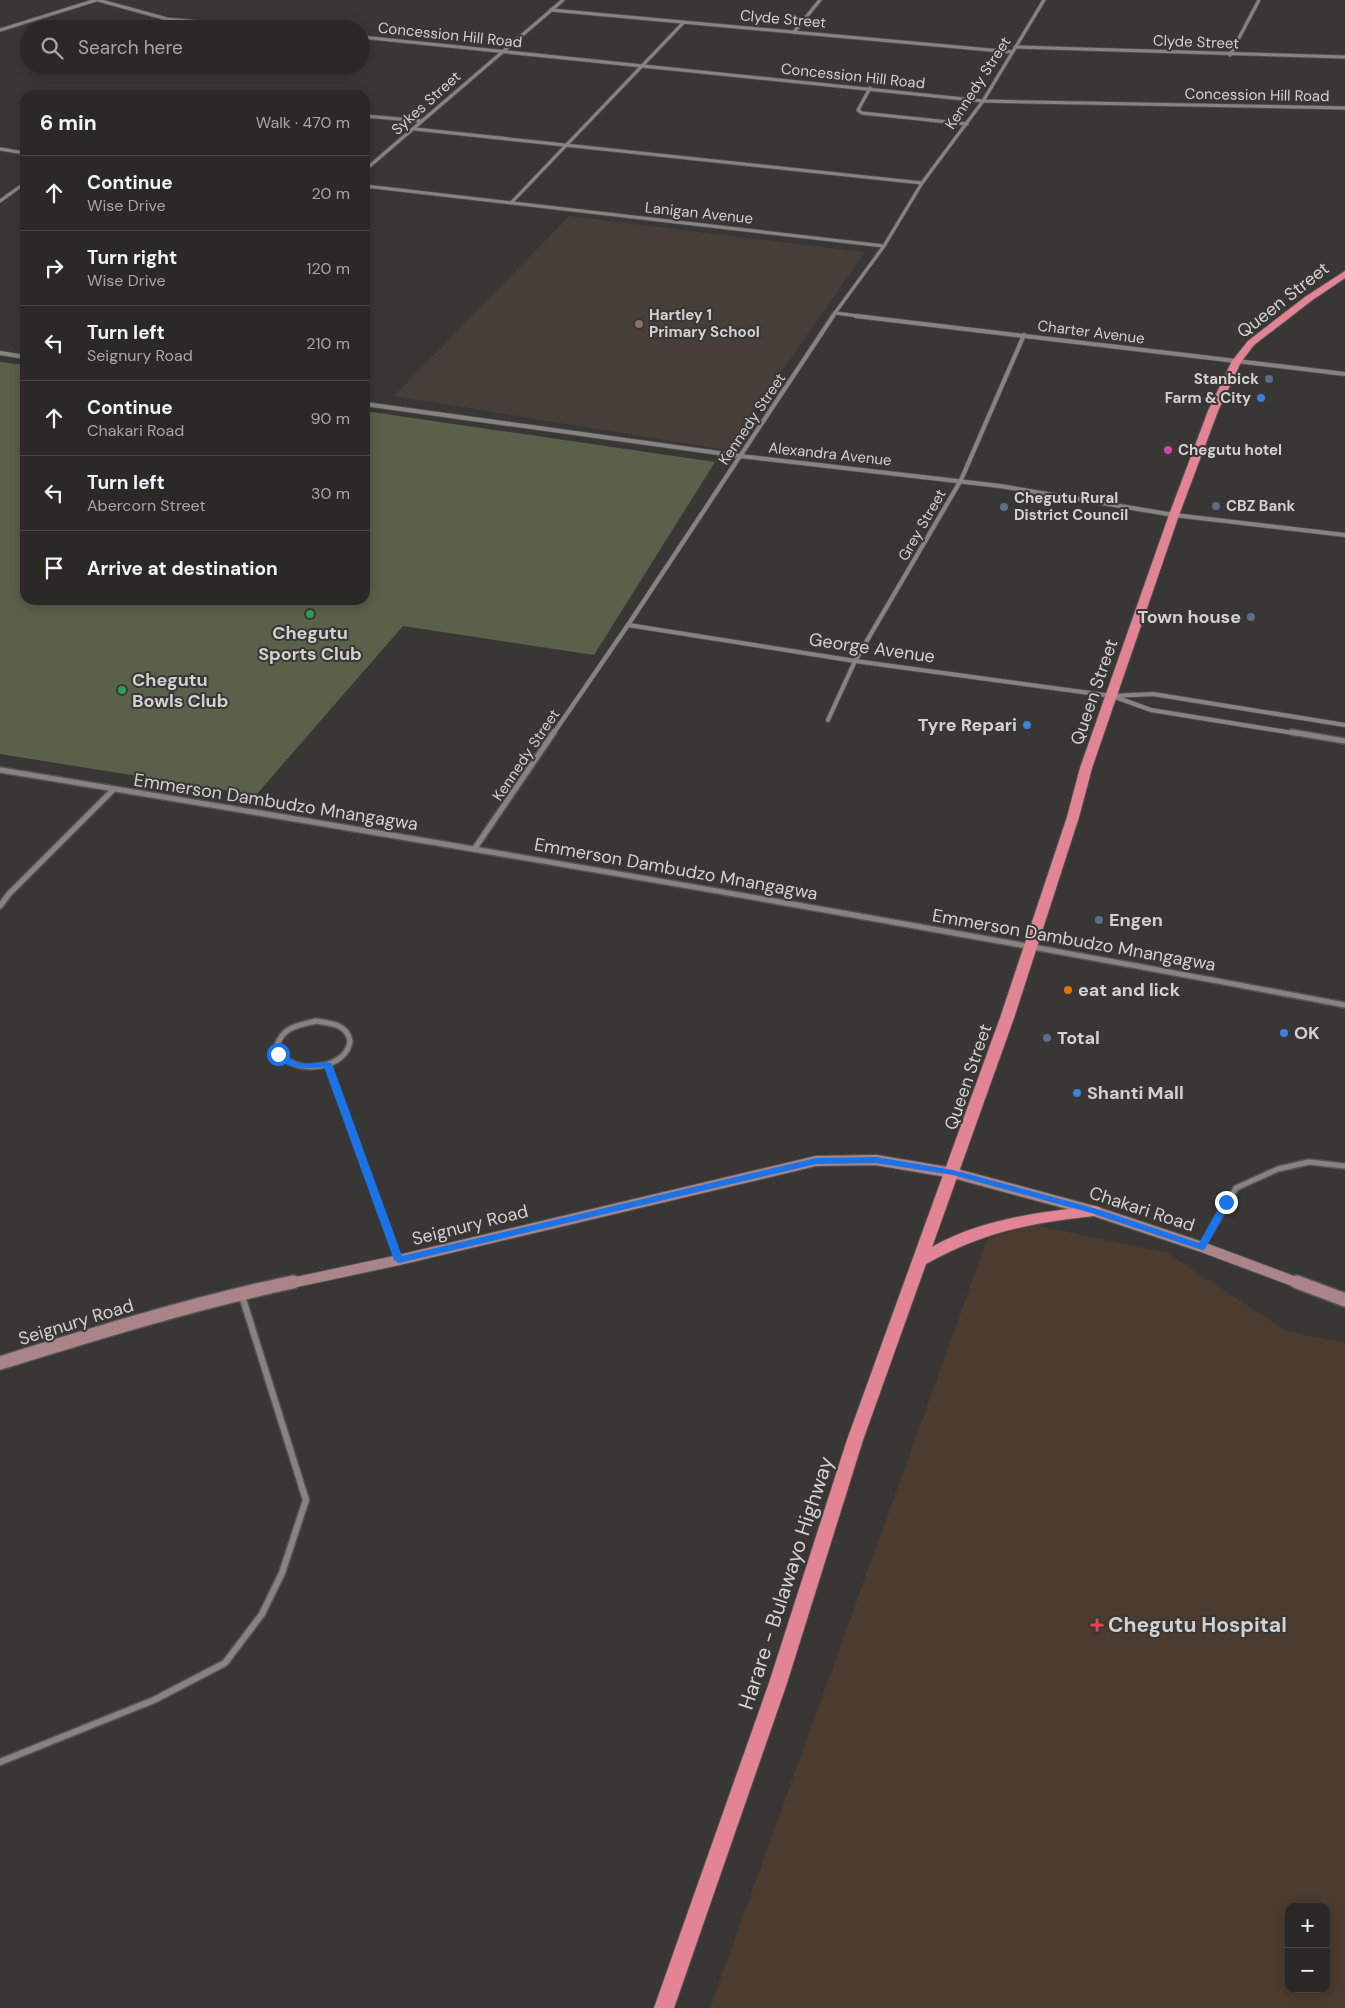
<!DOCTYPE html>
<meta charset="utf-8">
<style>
body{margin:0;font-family:"DM Sans",sans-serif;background:#333130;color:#f1f3f6}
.controls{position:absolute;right:15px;bottom:15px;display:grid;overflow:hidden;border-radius:10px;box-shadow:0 2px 12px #0003}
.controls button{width:45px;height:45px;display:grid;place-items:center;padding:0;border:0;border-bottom:1px solid #474545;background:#2b2928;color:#f1f3f6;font:25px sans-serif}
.stop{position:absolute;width:15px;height:15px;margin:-11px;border:4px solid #1a73e8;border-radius:50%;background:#fff}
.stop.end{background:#1a73e8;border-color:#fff;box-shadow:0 1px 5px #0008}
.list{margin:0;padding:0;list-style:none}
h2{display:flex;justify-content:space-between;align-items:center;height:65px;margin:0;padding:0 20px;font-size:21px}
h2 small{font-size:16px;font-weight:400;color:#a6a6a8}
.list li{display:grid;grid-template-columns:32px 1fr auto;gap:15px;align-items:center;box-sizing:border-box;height:75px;padding:0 20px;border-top:1px solid #474545}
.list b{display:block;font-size:19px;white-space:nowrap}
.list p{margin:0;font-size:16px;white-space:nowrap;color:#a6a6a8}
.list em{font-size:16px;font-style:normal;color:#a6a6a8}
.icon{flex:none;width:28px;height:28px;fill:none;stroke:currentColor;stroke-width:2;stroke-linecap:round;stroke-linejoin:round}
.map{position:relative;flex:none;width:1345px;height:2008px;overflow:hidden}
.search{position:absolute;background:#2b2928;box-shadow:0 2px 12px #0003;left:20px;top:20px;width:350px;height:55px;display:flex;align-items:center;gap:12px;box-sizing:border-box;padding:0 18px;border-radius:28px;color:#a6a6a8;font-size:19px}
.panel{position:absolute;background:#2b2928;box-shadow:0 2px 12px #0003;left:20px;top:90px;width:350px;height:515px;border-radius:15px}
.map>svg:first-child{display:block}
.built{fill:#463f39}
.medical{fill:#4b3c2f;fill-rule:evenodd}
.green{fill:#5b604a}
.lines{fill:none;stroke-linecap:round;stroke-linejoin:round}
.minor-far3-casing{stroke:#565453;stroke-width:4.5}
.minor-far2-casing{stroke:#565453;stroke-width:5.5}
.minor-far1-casing{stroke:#565453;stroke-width:8}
.minor-casing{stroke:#565453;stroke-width:9}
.secondary-far1-casing{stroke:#565453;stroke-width:12}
.secondary-casing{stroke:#565453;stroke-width:16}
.trunk-casing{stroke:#565453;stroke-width:2}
.minor-far3{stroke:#868381;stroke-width:3}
.minor-far2{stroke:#868381;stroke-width:4}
.minor-far1{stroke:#868381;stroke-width:5}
.minor{stroke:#868381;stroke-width:6}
.secondary-far1{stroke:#a98488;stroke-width:10}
.secondary{stroke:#a98488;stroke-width:13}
.trunk{fill:#e38495;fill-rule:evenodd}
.route{fill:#1a73e8}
.education-dot{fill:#8d6e63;stroke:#393735;stroke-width:2}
.service-dot{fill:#5c6f8a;stroke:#393735;stroke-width:2}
.shop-dot{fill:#3f7fe0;stroke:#393735;stroke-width:2}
.hotel-dot{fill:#d1479c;stroke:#393735;stroke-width:2}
.leisure-dot{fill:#2e9e5b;stroke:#393735;stroke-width:2}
.food-dot{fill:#e8710a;stroke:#393735;stroke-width:2}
.health-dot{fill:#e0444e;stroke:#393735;stroke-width:2}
.labels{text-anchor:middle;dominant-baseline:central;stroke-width:4;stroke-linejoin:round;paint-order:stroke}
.far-street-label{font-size:15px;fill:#d3d1d0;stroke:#393735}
.far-poi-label{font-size:15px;font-weight:bold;fill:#d3d1d0;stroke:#393735;text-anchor:start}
.street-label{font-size:18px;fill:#d3d1d0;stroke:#393735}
.poi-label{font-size:18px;font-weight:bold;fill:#d3d1d0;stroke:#393735;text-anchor:start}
.near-street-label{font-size:21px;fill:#d3d1d0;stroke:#393735}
.near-poi-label{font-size:21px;font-weight:bold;fill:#d3d1d0;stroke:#393735;text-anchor:start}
</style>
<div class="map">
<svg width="1345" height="2008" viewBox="0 0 1345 2008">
<rect width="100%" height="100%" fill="#393735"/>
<path class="built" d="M569 216 852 251 865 252 727 450 394 396Z"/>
<path class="medical" d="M1030 1224 1167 1253 1286 1331 1345 1343V2008H710L987 1240ZM1289 1907H1326V1989H1289Z"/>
<path class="green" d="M0 362 25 365V600H365V411L715 462 594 655 403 626 256 795 0 754Z"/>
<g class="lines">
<g class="minor-far3-casing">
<g id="minor-far3">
<path d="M98 0 167 19 271 29"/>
<path d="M551 10 1012 52"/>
<path d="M0 30 96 0"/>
<path d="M794 32 820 0"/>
<path d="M361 37 983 101 1345 108"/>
<path d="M1015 47 1345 57"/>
<path d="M1230 55 1259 0"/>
<path d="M870 88 858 110 862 113 967 124"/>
<path d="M365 116 422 121"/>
<path d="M415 129 922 183"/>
<path d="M0 149 25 153"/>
<path d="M365 170 563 0"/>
<path d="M365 186 884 246"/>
<path d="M0 201 25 183"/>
<path d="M511 203 684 22"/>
<path d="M835 313 867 317"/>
<path d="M832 317 884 246 922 183 983 101 1044 0"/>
</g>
</g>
<g class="minor-far2-casing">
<g id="minor-far2">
<path d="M856 316 1345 374"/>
<path d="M0 353 25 357"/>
<path d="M365 404 740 456 1000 486 1174 515 1345 535"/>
<path d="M628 625 855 661 1112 696 1153 694 1345 725"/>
<path d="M1115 697 1151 710 1299 734"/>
<path d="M828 720 855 661 961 480 1024 335"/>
<path d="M553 734 628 625 833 316"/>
</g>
</g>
<g class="minor-far1-casing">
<g id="minor-far1">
<path d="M1292 732 1345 741"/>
<path d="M0 770C449 844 898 920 1345 1005"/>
<path d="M475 848 554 732"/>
<path d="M0 906 9 894 114 789"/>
<path d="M316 1021C330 1023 347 1024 350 1041 347 1065 311 1072 292 1063 284 1060 280 1053 277 1046 282 1027 299 1025 316 1021Z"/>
<path d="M328 1064 399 1260"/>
<path d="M1202 1246 1236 1188 1278 1169 1309 1162 1345 1166"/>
</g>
</g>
<g class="minor-casing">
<path id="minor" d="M0 1762 154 1700 225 1663 262 1614 282 1573 306 1500 242 1296"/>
</g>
<g class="secondary-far1-casing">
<path id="secondary-far1" d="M287 1284 399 1260 816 1161 876 1160 953 1173 1094 1211 1202 1247 1301 1284"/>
</g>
<g class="secondary-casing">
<g id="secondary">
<path d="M1297 1282 1345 1300"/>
<path d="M0 1363C97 1333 194 1303 293 1282"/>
</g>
</g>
<g class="trunk-casing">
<path id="trunk" d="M1345 271V278L1311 301 1254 345 1241 362 1218 411 1179 515 1092 768 1079 817 1014 1018 932 1247C981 1219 1039 1212 1094 1206L1099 1207 1102 1211 1099 1215 1094 1216C1030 1223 983 1232 926 1264L863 1440 787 1683 674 2008H654L769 1683 847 1440 1000 1018 1067 817 1080 768 1169 515 1208 411 1232 361 1248 341 1305 297Z"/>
</g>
<use href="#minor-far3" class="minor-far3"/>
<use href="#minor-far2" class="minor-far2"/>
<use href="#minor-far1" class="minor-far1"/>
<use href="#minor" class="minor"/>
<use href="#secondary-far1" class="secondary-far1"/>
<use href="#secondary" class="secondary"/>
<use href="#trunk" class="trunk"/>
</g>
<path class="route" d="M278 1051C286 1055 293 1062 303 1064 313 1065 324 1059 332 1064L402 1256 816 1158 876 1157 953 1170 1097 1209 1199 1243 1223 1200 1226 1199 1231 1202 1205 1249 1202 1250 1091 1213 953 1175 876 1163 816 1164 399 1263 394 1260 324 1067C306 1069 286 1070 273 1054Z"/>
<circle class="education-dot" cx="639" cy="324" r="5"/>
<g class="service-dot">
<circle cx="1269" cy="379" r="5"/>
<circle cx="1216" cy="506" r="5"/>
<circle cx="1004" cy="507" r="5"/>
<circle cx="1251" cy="617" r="5"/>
<circle cx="1099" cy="920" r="5"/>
<circle cx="1047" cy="1038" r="5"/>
</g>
<g class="shop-dot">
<circle cx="1261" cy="398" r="5"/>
<circle cx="1027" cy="725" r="5"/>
<circle cx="1284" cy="1033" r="5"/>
<circle cx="1077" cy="1093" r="5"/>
</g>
<circle class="hotel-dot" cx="1168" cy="450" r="5"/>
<g class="leisure-dot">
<circle cx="310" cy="614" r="5"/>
<circle cx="122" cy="690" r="5"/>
</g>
<circle class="food-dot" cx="1068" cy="990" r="5"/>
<path class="health-dot" d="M1094.5 1617.5h5v5h5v5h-5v5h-5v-5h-5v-5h5z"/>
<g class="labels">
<g class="far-street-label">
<text transform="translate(783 19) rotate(5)">Clyde Street</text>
<text transform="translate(450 35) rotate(6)">Concession Hill Road</text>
<text transform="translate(1196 42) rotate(2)">Clyde Street</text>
<text transform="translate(853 76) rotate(6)">Concession Hill Road</text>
<text transform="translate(978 83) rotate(-57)">Kennedy Street</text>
<text transform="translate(1257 95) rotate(1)">Concession Hill Road</text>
<text transform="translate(426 103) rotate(-42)">Sykes Street</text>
<text transform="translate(699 213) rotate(6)">Lanigan Avenue</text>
<text transform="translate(1091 332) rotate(7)">Charter Avenue</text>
<text transform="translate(752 419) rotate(-56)">Kennedy Street</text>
<text transform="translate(830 454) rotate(6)">Alexandra Avenue</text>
<text transform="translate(922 525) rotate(-60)">Grey Street</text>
<text transform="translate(526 755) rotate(-56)">Kennedy Street</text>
</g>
<g class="far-poi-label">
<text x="649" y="315">Hartley 1<tspan x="649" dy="17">Primary School</tspan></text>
<text x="1259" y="379" text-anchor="end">Stanbick</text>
<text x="1251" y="398" text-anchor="end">Farm &amp; City</text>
<text x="1178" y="450">Chegutu hotel</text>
<text x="1014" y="498">Chegutu Rural<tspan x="1014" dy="17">District Council</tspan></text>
<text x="1226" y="506">CBZ Bank</text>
</g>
<g class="street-label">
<text transform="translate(1283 300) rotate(-38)">Queen Street</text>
<text transform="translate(872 648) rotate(8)">George Avenue</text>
<text transform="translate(1094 692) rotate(-71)">Queen Street</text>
<text transform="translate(276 802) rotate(9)">Emmerson Dambudzo Mnangagwa</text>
<text transform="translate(676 869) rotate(10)">Emmerson Dambudzo Mnangagwa</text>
<text transform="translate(1074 940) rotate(10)">Emmerson Dambudzo Mnangagwa</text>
<text transform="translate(968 1077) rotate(-71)">Queen Street</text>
<text transform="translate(1142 1209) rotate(18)">Chakari Road</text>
<text transform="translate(470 1225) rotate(-14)">Seignury Road</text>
<text transform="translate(76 1322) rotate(-17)">Seignury Road</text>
</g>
<g class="poi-label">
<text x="1241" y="617" text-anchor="end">Town house</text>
<text x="310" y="633" text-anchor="middle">Chegutu<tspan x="310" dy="21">Sports Club</tspan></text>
<text x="132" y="680">Chegutu<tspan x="132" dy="21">Bowls Club</tspan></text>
<text x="1017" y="725" text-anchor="end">Tyre Repari</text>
<text x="1109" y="920">Engen</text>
<text x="1078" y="990">eat and lick</text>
<text x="1294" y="1033">OK</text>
<text x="1057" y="1038">Total</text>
<text x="1087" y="1093">Shanti Mall</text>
</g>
<g class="near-street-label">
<text transform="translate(786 1583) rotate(-72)">Harare - Bulawayo Highway</text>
</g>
<g class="near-poi-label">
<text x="1108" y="1625">Chegutu Hospital</text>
</g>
</g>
</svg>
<div class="controls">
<button>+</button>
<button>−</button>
</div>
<div class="stop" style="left:278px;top:1054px"></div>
<div class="stop end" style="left:1226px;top:1202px"></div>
<div class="search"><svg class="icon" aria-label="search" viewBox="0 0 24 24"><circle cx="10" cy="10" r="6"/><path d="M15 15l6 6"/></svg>Search here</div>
<section class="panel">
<h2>6 min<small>Walk · 470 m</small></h2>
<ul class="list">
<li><svg class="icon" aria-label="ahead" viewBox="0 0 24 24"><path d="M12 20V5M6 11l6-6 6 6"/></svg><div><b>Continue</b><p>Wise Drive</p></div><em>20 m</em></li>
<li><svg class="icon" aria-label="right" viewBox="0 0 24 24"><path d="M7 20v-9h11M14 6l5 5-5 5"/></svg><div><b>Turn right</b><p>Wise Drive</p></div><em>120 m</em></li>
<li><svg class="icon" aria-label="left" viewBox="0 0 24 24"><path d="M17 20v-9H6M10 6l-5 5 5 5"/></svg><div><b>Turn left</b><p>Seignury Road</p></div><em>210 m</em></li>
<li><svg class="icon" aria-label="ahead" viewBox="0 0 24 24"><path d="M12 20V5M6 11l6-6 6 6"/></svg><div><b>Continue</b><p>Chakari Road</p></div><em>90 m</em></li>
<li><svg class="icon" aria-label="left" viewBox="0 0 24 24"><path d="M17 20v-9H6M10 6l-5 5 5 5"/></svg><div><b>Turn left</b><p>Abercorn Street</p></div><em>30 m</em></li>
<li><svg class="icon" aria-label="arrive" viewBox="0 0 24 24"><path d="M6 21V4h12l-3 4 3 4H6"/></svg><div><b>Arrive at destination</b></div></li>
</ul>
</section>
</div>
